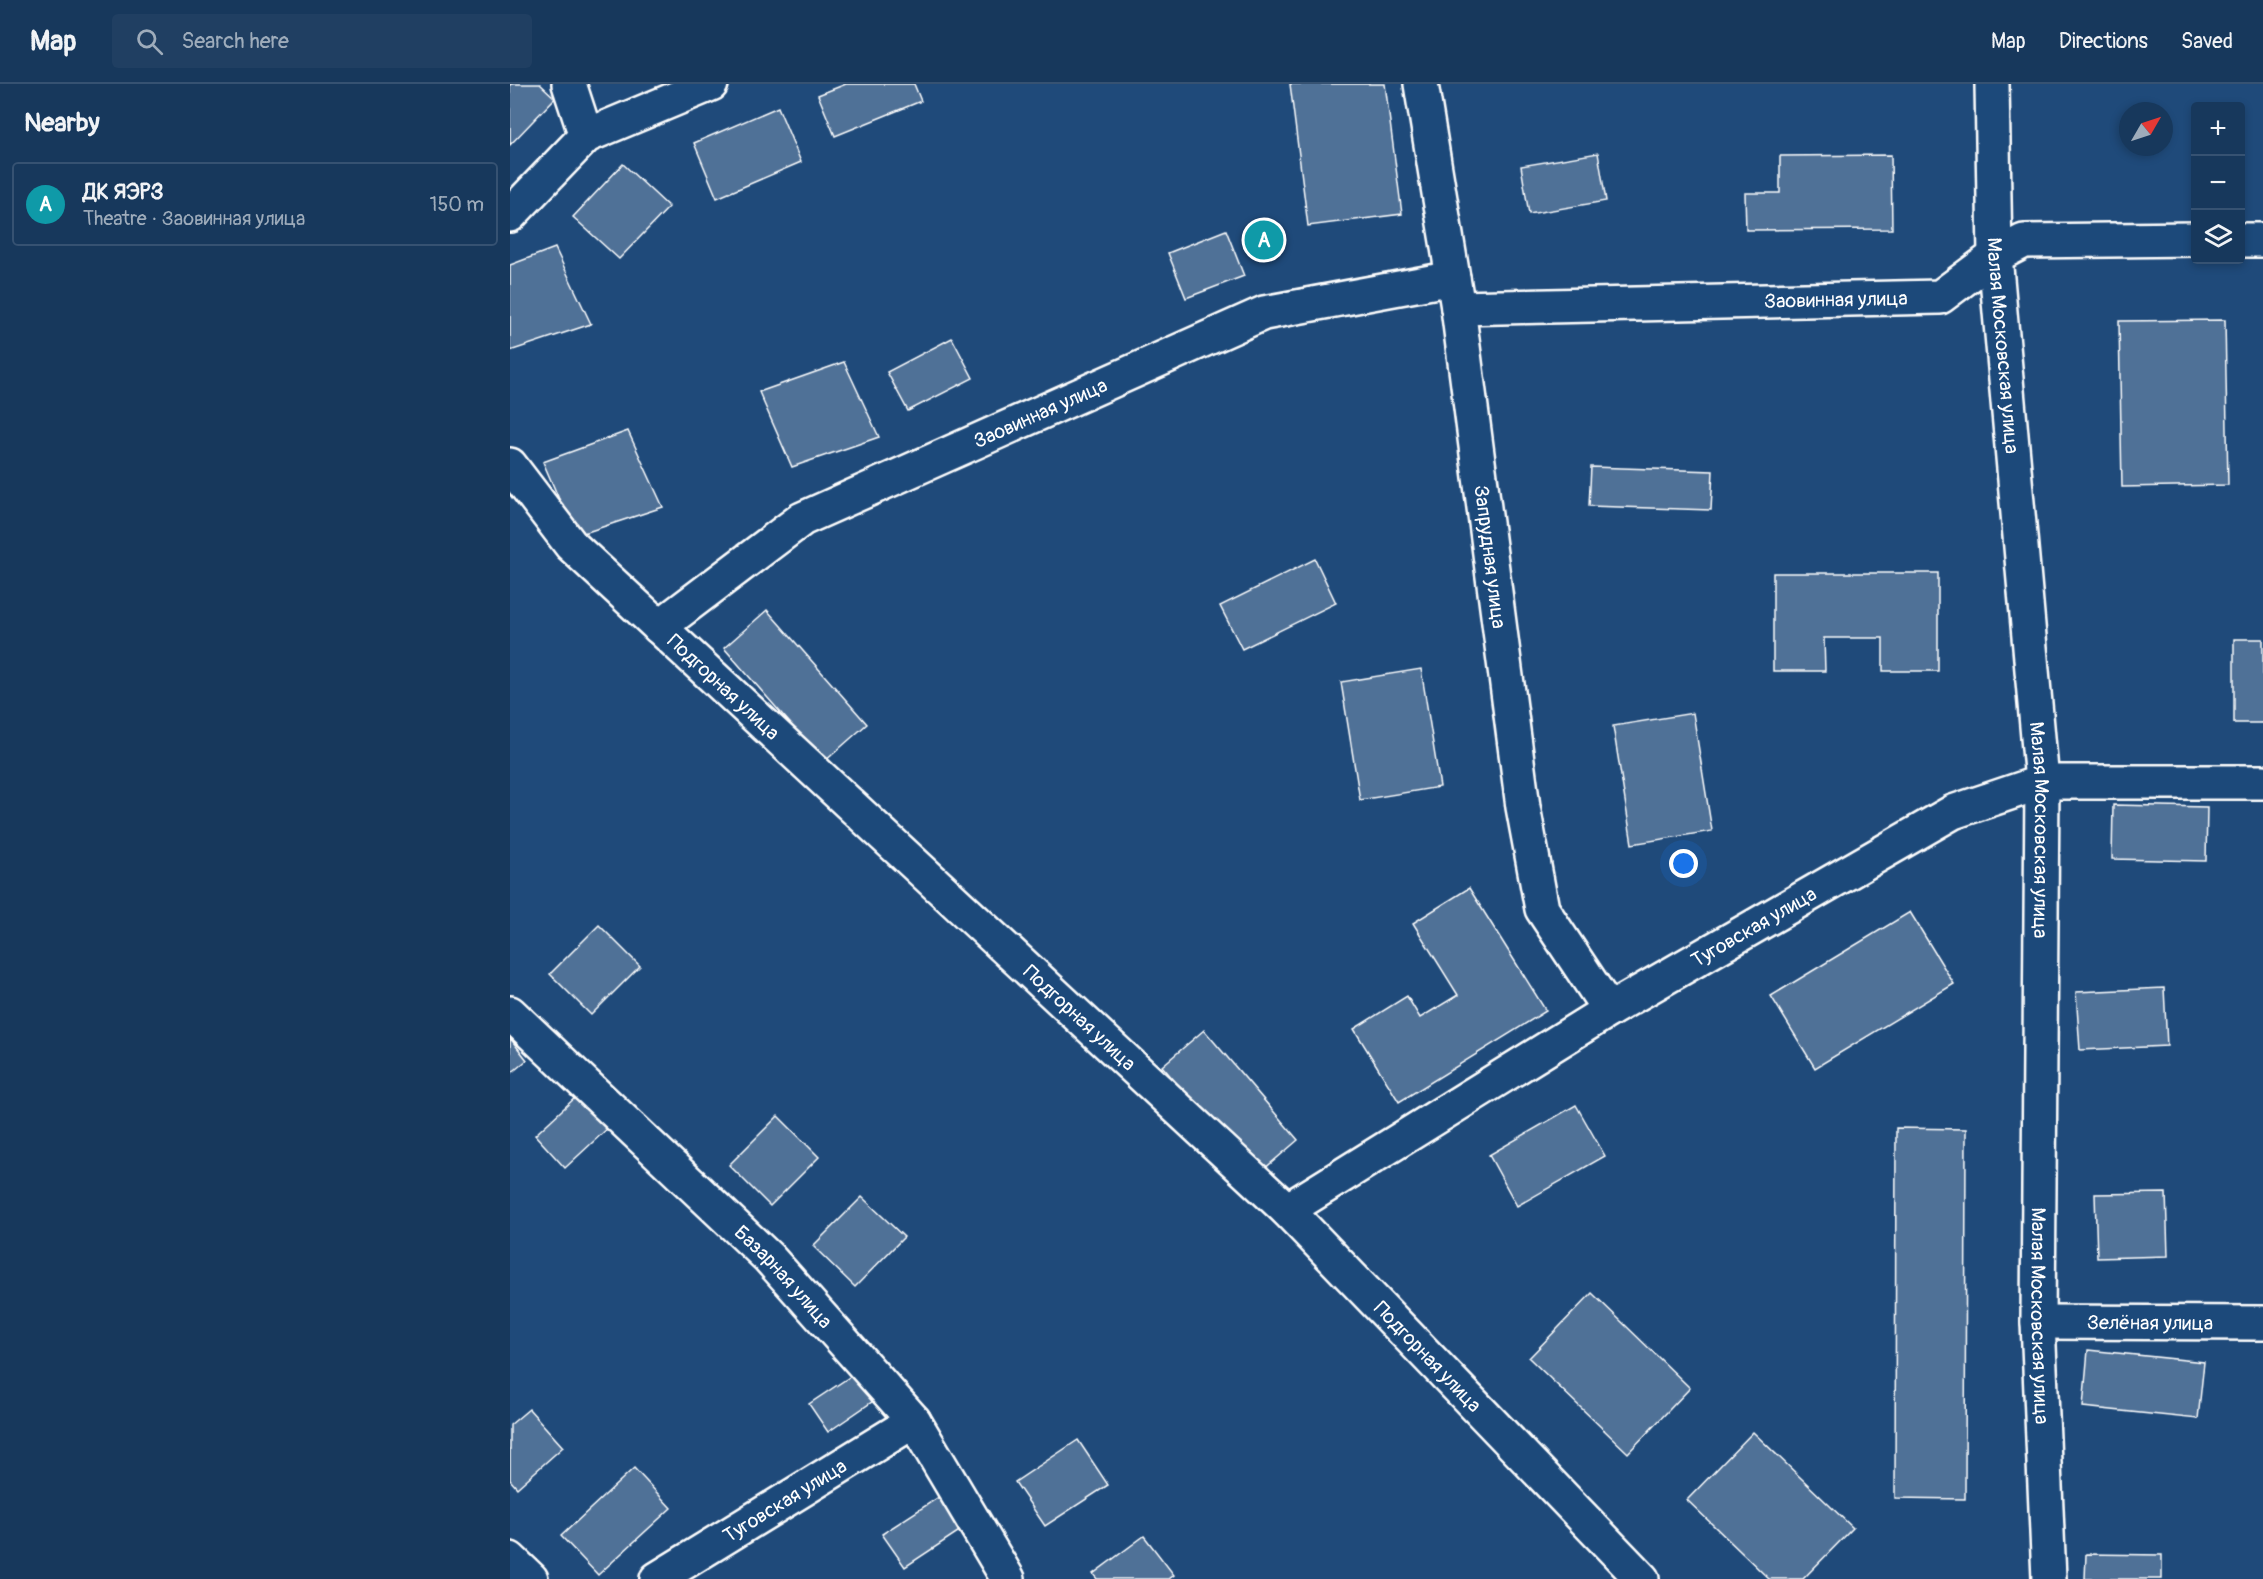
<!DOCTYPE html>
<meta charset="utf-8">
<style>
body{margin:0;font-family:Pangolin,sans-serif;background:#203f62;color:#f1f3f6}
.controls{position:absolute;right:18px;top:18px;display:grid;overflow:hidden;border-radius:6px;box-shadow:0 3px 9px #0003}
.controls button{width:54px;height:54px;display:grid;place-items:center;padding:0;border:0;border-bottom:2px solid #365272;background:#17385c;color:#f1f3f6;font:30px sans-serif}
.compass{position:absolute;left:1609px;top:18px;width:54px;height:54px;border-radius:50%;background:#17385c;box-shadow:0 3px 9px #0003;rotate:51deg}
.you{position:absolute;left:1174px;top:780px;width:21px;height:21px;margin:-15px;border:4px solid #fff;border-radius:50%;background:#1a73e8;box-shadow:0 0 0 9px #1a73e833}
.badge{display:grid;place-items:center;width:39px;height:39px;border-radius:50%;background:#e797bd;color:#fff;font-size:20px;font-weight:700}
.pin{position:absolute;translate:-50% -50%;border:3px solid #fff;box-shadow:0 2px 6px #0006}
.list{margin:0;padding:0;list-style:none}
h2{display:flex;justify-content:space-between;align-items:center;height:78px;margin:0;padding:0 24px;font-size:26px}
h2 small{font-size:20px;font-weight:400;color:#9eacbb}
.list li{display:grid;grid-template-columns:39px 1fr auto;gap:18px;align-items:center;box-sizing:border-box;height:84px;margin:0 12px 12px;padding:0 12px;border:2px solid #365272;border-radius:6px}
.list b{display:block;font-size:22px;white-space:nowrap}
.list p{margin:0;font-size:20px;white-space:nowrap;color:#9eacbb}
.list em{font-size:20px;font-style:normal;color:#9eacbb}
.icon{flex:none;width:33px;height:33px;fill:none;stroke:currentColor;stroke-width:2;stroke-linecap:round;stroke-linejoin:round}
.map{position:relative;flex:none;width:1753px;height:1495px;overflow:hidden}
header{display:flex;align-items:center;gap:36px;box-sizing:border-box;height:84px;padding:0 30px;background:#17385c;border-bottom:2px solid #365272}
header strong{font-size:28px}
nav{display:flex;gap:33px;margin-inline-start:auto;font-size:21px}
.search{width:420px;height:54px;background:#203f62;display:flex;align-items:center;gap:15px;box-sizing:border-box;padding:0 21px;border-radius:6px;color:#9eacbb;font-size:22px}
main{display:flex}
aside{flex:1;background:#17385c}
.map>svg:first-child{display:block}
.building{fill:#507197;stroke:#fff;stroke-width:1.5}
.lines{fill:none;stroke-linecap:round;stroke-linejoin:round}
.minor-casing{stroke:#fff;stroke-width:38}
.minor{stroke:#1f4a7a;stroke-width:33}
.labels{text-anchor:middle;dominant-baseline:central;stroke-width:6;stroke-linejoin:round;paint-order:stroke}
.street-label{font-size:20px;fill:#fff;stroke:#1f4a7a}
</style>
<header>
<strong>Map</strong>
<div class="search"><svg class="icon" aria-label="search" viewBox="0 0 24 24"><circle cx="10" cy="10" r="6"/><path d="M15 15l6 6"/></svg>Search here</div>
<nav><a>Map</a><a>Directions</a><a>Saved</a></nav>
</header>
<main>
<aside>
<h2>Nearby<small></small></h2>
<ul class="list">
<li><span class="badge" style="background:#0f9aa8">A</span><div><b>ДК ЯЭРЗ</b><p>Theatre · Заовинная улица</p></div><em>150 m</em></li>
</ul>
</aside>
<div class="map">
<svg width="1753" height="1495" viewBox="0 0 1753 1495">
<rect width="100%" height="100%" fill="#1f4a7a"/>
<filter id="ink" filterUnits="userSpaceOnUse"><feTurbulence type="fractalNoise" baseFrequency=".0167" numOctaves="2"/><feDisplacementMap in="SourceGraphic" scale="12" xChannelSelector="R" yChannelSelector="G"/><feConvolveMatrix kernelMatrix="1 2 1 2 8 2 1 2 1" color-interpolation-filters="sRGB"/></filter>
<g filter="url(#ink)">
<g class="building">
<path d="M0 0H30L45 14 0 61Z"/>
<path d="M336 0H404L411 17 325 52 308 11Z"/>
<path d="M780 0H875L892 130 798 142Z"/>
<path d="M268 23 291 78 207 114 184 59Z"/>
<path d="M1088 69 1096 117 1019 130 1011 82Z"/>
<path d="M1381 71 1382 145 1236 146 1235 109H1270V72Z"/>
<path d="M113 80 159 123 109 175 63 133Z"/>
<path d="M716 146 734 192 676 214 658 169Z"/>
<path d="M45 164 81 240 0 267V181Z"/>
<path d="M1715 236 1718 401 1612 403 1609 237Z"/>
<path d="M442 254 463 294 398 327 377 288Z"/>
<path d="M334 278 369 353 282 383 249 308Z"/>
<path d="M118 347 153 423 65 452 33 378Z"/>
<path d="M1081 383 1203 387 1201 426 1079 422Z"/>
<path d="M805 475 826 519 732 565 710 522Z"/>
<path d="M1263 489H1428V587H1373V554H1314L1315 587H1263Z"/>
<path d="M257 526 357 640 314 678 214 564Z"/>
<rect x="1724" y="555" width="29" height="84"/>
<path d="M911 585 930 703 850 716 831 598Z"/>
<path d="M1183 629 1202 747 1122 760 1103 642Z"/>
<path d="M1603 721 1697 723 1696 777 1602 775Z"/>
<path d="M959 804 1036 927 889 1018 844 945 897 912 910 934 948 911 903 839Z"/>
<path d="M1400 828 1444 900 1305 984 1261 912Z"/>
<path d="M89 841 130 882 81 931 40 890Z"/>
<path d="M1654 904 1657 962 1570 966 1566 908Z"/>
<path d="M694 946 788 1056 746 1092 652 982Z"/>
<path d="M0 954 17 976 0 990Z"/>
<path d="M67 1012 97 1045 55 1084 25 1051Z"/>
<path d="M1066 1021 1095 1072 1007 1122 979 1071Z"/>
<path d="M268 1032 309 1073 260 1122 219 1081Z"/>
<path d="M1386 1044 1456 1045 1455 1415 1385 1414Z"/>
<path d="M1656 1109 1658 1172 1587 1174 1585 1110Z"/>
<path d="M352 1113 394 1153 345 1203 303 1162Z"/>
<path d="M1082 1209 1180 1304 1118 1369 1019 1274Z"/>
<path d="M1578 1266 1694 1278 1688 1335 1573 1323Z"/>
<path d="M350 1286 369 1313 318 1348 299 1320Z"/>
<path d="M19 1325 53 1363 7 1404 0 1396V1341Z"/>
<path d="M1243 1348 1343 1444 1293 1495H1259L1177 1416Z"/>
<path d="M568 1356 598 1401 535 1442 505 1398Z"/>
<path d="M124 1384 161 1424 88 1491 51 1452Z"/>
<path d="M438 1407 460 1440 395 1483 372 1450Z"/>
<path d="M634 1452 664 1491 659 1495H587L583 1490Z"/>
<path d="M1576 1470 1652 1471V1495H1575Z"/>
</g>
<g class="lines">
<g class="minor-casing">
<g id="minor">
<path d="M59 0 76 52"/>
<path id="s1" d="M911 0 948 224 1013 723 1032 825 1099 926"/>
<path id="s2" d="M1482 0 1485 172 1532 698 1528 1238 1539 1495"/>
<path d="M0 131 76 52 201 0"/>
<path d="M1730 156H1753"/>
<path id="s3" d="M948 224 1430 213 1485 172 1514 157 1686 155"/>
<path id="s4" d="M0 381 61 461 777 1126 1132 1495"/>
<path id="s5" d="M149 543 292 435 754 229 943 194"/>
<path id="s6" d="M0 929 259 1174 404 1337 498 1495"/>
<path id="s7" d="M777 1126 1099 926 1443 728 1532 698H1753"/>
<path id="s8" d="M1528 1238 1753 1239"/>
<path d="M0 1475 21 1495"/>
<path id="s9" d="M147 1495 404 1337"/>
</g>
</g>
<use href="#minor" class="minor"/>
</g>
</g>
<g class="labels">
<g class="street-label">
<text stroke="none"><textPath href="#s3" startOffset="378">Заовинная улица</textPath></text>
<text stroke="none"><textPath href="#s2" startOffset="262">Малая Московская улица</textPath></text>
<text stroke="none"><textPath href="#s5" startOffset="440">Заовинная улица</textPath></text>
<text stroke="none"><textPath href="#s1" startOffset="478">Запрудная улица</textPath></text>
<text stroke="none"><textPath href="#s4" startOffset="309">Подгорная улица</textPath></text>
<text stroke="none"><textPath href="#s2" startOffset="748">Малая Московская улица</textPath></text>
<text stroke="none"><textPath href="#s7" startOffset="546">Туговская улица</textPath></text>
<text stroke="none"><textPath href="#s4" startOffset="795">Подгорная улица</textPath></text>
<text stroke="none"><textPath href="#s6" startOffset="380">Базарная улица</textPath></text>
<text stroke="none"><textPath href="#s2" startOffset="1234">Малая Московская улица</textPath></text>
<text stroke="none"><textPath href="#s8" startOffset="112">Зелёная улица</textPath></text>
<text stroke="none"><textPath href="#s4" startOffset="1281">Подгорная улица</textPath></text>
<text stroke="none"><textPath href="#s9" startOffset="150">Туговская улица</textPath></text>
</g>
</g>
</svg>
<div class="controls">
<button>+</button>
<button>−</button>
<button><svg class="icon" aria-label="layers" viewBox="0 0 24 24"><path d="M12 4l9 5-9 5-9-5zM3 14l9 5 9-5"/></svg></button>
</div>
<svg class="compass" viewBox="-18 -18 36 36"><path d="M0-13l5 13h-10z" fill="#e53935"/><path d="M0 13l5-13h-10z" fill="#9eacbb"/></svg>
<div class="you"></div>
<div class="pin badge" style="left:754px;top:156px;background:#0f9aa8">A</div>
</div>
</main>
